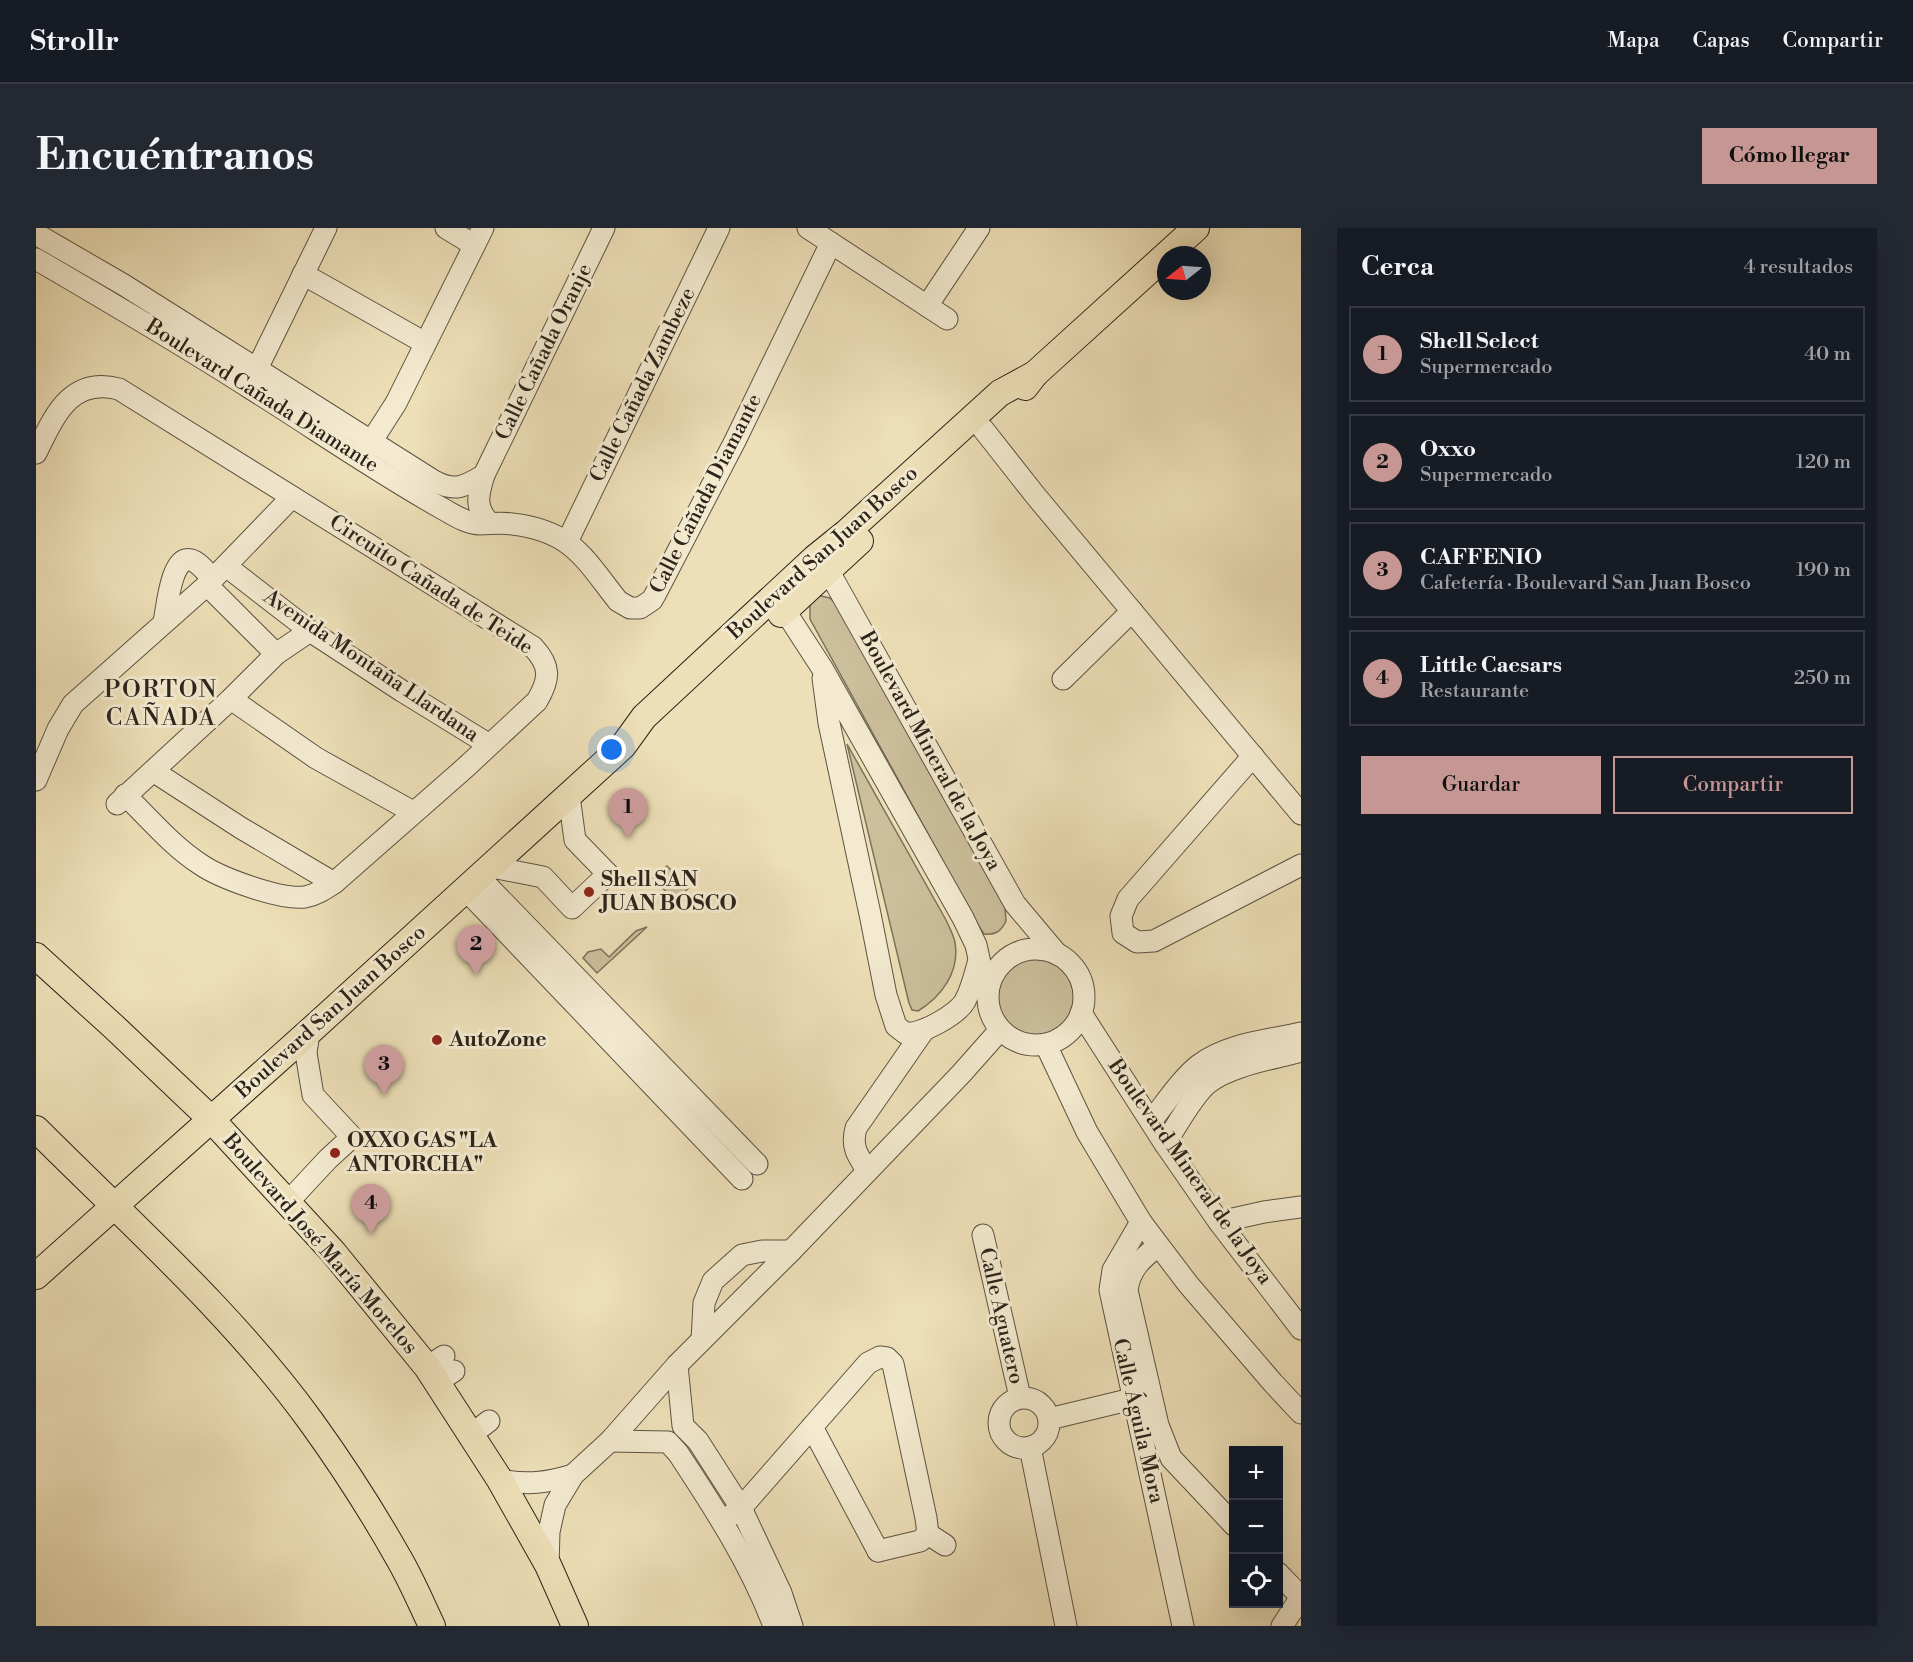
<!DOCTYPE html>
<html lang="es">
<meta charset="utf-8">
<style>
body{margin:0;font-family:"Libre Bodoni",serif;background:#242831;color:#f1f3f6}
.controls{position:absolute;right:18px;bottom:18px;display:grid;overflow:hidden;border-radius:0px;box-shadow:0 6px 24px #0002}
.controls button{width:54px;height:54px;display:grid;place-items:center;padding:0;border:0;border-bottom:2px solid #363941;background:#171b24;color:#f1f3f6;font:30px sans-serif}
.compass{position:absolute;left:1121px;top:18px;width:54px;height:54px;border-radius:50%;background:#171b24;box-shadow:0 6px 24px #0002;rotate:253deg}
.you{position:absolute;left:576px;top:522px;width:21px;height:21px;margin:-15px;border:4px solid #fff;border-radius:50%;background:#1a73e8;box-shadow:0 0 0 9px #1a73e833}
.badge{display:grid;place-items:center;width:39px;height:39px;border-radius:50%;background:#c59692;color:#111;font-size:20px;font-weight:700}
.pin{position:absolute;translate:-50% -50px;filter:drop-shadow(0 2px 3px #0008)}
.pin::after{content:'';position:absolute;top:32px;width:21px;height:18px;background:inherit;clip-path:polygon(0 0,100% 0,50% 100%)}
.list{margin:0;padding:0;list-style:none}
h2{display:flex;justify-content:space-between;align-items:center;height:78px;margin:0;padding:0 24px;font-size:26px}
h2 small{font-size:20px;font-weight:400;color:#9ea1a6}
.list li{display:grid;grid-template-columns:39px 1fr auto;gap:18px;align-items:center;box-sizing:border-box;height:96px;margin:0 12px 12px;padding:0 12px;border:2px solid #363941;border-radius:0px}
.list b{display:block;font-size:22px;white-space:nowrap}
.list p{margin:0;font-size:20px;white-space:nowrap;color:#9ea1a6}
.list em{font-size:20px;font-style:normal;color:#9ea1a6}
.actions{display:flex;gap:12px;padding:18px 24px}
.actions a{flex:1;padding:14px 0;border:2px solid #c59692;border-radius:0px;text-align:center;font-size:21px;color:#c59692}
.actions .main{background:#c59692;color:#111}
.icon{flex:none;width:33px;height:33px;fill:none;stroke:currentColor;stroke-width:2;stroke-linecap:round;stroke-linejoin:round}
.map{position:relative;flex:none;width:1265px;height:1398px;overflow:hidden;border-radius:0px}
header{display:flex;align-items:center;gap:36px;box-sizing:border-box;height:84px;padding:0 30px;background:#171b24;border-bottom:2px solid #363941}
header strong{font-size:28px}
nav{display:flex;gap:33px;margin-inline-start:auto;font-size:21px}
.intro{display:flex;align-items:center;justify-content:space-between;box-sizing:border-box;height:144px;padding:0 36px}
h1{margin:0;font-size:42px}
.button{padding:15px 27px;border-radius:0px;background:#c59692;color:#111;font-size:21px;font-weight:700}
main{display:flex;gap:36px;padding:0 36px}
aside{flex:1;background:#171b24;border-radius:0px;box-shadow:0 6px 24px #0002}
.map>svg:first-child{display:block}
.green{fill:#ccbf9c;stroke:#7c725c;stroke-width:1.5}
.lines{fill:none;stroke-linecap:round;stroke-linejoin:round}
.minor-casing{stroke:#5c5342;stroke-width:23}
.major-casing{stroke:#2c241b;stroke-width:28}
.minor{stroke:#f3ead0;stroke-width:21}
.major{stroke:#eddfb7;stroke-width:26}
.poi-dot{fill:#8f2418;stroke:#f3ead0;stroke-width:2}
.labels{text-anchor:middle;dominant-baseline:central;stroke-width:6;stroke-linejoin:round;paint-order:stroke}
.street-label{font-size:21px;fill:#2c241b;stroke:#f3ead0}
.poi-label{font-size:21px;font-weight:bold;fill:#2c241b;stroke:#f3ead0;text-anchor:start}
.quarter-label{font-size:24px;letter-spacing:1.5px;fill:#2c241b;stroke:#f3ead0}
</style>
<header>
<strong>Strollr</strong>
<nav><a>Mapa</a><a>Capas</a><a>Compartir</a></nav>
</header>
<div class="intro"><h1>Encuéntranos</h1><a class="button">Cómo llegar</a></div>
<main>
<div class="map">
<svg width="1265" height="1398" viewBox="0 0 1265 1398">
<rect width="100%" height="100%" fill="#eddfb7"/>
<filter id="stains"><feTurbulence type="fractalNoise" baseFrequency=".00333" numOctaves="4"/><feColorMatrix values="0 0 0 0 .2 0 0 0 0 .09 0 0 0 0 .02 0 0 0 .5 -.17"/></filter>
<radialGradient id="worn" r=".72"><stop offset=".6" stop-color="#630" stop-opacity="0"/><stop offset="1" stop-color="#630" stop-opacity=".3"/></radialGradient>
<g class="green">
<path d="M785 368 794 370 801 377 969 680 970 693C965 704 959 707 948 706L942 697 774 391V376L780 369Z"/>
<path d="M811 516 910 692C913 699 918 707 919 715 924 744 905 769 882 783L876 782 873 775Z"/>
<path d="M631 638 653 660 639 673 617 650Z"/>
<path d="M611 699 561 745 547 730 552 724 565 721 573 729 600 703Z"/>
<circle cx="999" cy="770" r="39"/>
</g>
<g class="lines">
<g class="minor-casing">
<g id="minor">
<path d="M410 0 438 17"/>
<path d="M772 0 911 91"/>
<path d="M0 6 88 57 398 253C419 264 428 259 448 247"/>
<path d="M0 31C72 73 144 115 214 160 278 200 341 244 407 281 418 287 431 296 444 296 455 296 465 294 476 296 536 303 548 330 582 373L594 380H604L616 372 620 365 699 213 795 15"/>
<path d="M267 46 389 115"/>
<path d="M891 78 943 0"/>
<path d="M215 153 290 0"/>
<path d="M947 201 999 267 1265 586"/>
<path d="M0 225C18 189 34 148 83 161L497 419C515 438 514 451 501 473L430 539 298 655C289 661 280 667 269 669 244 672 184 650 164 636 136 618 113 590 89 567"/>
<path d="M328 225 360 175 447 0"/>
<path d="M454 295C438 281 442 266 448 247L568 0"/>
<path d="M531 314 683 0"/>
<path d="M190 338 274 403 366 463 452 516"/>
<path d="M779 346 792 342 979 676 1021 726"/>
<path d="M171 357 240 426"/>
<path d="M752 367 749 383 786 440 927 690 940 717 951 767"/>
<path d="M128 394C131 380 135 327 155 332 163 334 171 345 177 351"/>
<path d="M787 450 793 495 834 686 850 767 860 798 869 805C884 808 922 786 929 773 936 760 939 746 943 732"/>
<path d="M1027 451 1096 383"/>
<path d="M195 471 280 530 377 584"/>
<path d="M1217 528 1092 671 1085 688 1087 705 1101 714 1118 713 1265 637"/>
<path d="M117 543 205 600 298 655"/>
<path d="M0 552 22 501 37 476 171 357 256 269"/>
<path d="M81 576 195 471 240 426 274 403"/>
<path d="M456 639 507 649 536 680 572 646 539 612 533 568"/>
<path d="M444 650 721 936"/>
<path d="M430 662 706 951"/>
<circle cx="1000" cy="769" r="48"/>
<path d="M1045 785 1129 916 1183 994 1265 1101"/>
<path d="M1010 817 1051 904 1105 994 1152 1056 1237 1155 1265 1185"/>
<path d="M1115 893C1129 876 1146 850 1163 837 1192 815 1231 813 1265 805"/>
<path d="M1129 916C1140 899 1157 867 1172 855 1195 837 1237 831 1265 823"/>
<path d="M831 942C821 927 815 918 820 900L888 802"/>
<path d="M251 975 292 931 316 909 277 867 270 825 273 804"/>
<path d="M1105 994 1077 1042 1074 1062 1147 1398"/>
<path d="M1183 994 1228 984 1265 979"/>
<path d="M947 1007 984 1169"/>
<path d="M1122 1018C1105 1031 1094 1041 1091 1062L1122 1197 1135 1230 1198 1297"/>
<path d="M666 1112 668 1075 677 1053 706 1027 726 1023H755"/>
<path d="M641 1137 647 1198 662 1213 705 1280 745 1365 756 1398"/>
<path d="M391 1139 408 1128"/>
<path d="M401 1154 418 1143"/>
<circle cx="988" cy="1195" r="25"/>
<path d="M1013 1191 1096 1171"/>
<path d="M776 1199 842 1323"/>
<path d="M436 1206 453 1193"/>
<path d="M574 1213 632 1214 642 1225C679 1281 714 1335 738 1398"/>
<path d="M994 1219 1030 1398"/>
<path d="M464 1252C492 1257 510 1255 537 1247"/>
<path d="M687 1293 705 1280 832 1135 844 1129 851 1130 857 1136 890 1290 892 1306 884 1313 842 1323"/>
<path d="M892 1306 909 1317"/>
<path d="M512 1337 513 1304 519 1277 537 1247 574 1213 641 1137 755 1023 925 846 964 802"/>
<path d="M1242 1345 1265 1369"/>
<path d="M1246 1398 1265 1369"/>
</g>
</g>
<g class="major-casing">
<g id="major">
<path d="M989 159 999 146 1160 0"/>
<path d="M745 386 824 313"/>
<path d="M0 728 77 798 175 891 297 1024 391 1139 464 1252 512 1337 539 1398"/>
<path d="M0 901C94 995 198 1087 276 1195 307 1238 336 1283 362 1329 375 1351 385 1375 396 1398"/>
<path d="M0 1048 273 804 587 518 608 489 779 330 810 305 964 165 999 146"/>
</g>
</g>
<use href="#minor" class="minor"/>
<use href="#major" class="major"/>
</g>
<g class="poi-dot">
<circle cx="553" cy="664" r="6"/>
<circle cx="401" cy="812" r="6"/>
<circle cx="299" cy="925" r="6"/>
</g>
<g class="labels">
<g class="street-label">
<text transform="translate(508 124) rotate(-64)">Calle Cañada Oranje</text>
<text transform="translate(607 157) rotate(-64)">Calle Cañada Zambeze</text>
<text transform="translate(226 168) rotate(32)">Boulevard Cañada Diamante</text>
<text transform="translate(670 266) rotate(-63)">Calle Cañada Diamante</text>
<text transform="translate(787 325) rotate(-42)">Boulevard San Juan Bosco</text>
<text transform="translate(395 357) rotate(33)">Circuito Cañada de Teide</text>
<text transform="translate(335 438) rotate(34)">Avenida Montaña Llardana</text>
<text transform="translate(894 523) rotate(61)">Boulevard Mineral de la Joya</text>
<text transform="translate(295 784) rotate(-42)">Boulevard San Juan Bosco</text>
<text transform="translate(1154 944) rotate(55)">Boulevard Mineral de la Joya</text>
<text transform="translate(284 1016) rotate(49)">Boulevard José María Morelos</text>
<text transform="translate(965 1088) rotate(77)">Calle Aguatero</text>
<text transform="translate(1102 1193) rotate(77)">Calle Águila Mora</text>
</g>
<g class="poi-label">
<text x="565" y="652">Shell SAN<tspan x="565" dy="24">JUAN BOSCO</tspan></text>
<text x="413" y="812">AutoZone</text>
<text x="311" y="913">OXXO GAS "LA<tspan x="311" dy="24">ANTORCHA"</tspan></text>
</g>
<g class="quarter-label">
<text x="125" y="462">PORTON<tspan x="125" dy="28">CAÑADA</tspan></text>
</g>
</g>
<rect width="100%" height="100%" filter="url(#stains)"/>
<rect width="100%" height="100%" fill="url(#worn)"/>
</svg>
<div class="controls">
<button>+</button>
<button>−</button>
<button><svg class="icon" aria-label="locate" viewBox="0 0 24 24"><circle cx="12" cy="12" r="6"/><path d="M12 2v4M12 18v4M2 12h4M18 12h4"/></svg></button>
</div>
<svg class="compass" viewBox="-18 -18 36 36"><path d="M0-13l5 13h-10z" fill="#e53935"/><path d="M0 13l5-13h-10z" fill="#9ea1a6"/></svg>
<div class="you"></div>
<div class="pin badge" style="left:592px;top:610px">1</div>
<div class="pin badge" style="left:440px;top:747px">2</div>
<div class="pin badge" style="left:348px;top:867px">3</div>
<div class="pin badge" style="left:335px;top:1006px">4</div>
</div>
<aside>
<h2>Cerca<small>4 resultados</small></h2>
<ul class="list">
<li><span class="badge">1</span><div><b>Shell Select</b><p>Supermercado</p></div><em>40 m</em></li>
<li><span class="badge">2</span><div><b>Oxxo</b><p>Supermercado</p></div><em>120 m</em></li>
<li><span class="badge">3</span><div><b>CAFFENIO</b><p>Cafetería · Boulevard San Juan Bosco</p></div><em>190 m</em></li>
<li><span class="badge">4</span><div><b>Little Caesars</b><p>Restaurante</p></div><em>250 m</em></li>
</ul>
<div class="actions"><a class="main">Guardar</a><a>Compartir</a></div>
</aside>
</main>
